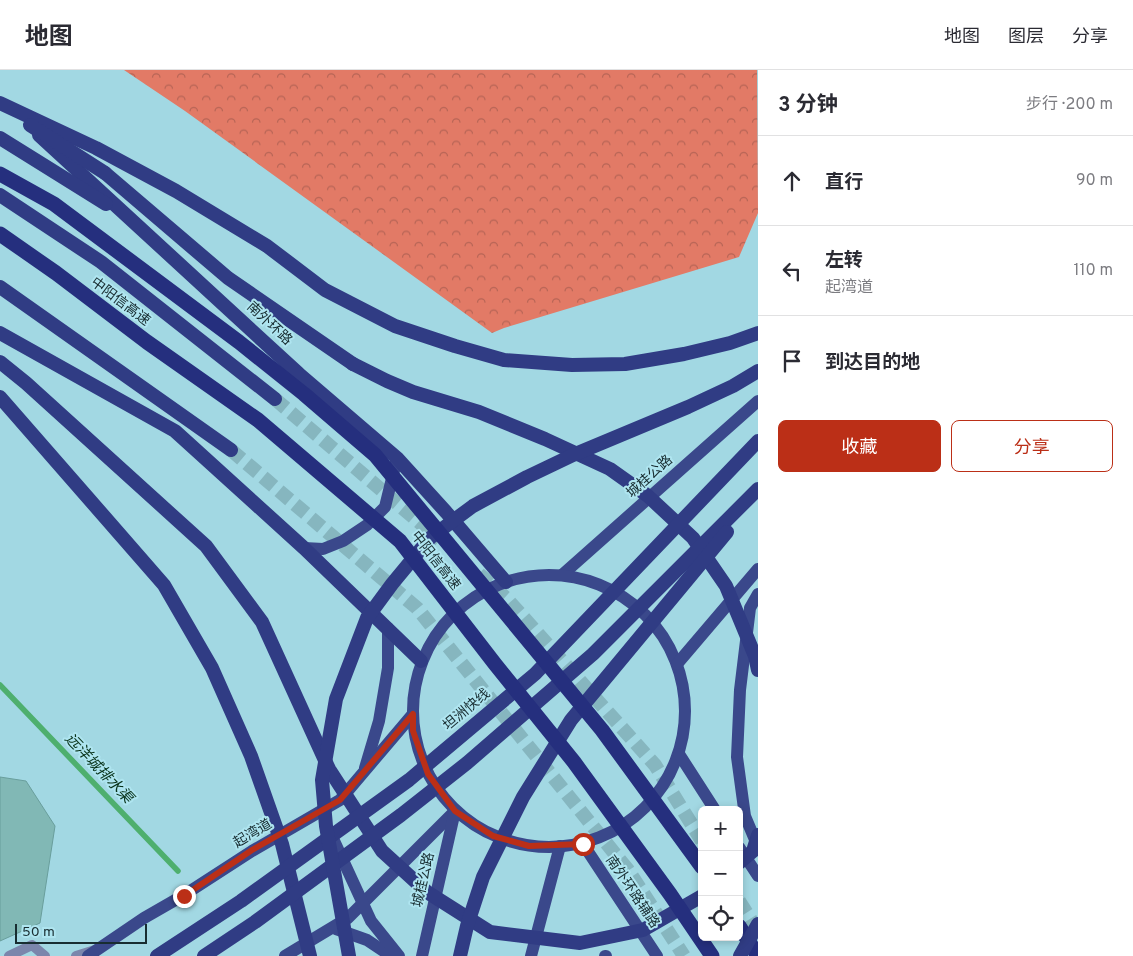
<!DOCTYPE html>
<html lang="zh">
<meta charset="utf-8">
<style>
body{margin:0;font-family:Overpass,"Noto Sans SC",sans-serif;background:#f7f7f7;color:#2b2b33}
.controls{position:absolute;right:15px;bottom:15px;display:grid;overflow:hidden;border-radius:8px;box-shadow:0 2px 8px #0003}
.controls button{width:45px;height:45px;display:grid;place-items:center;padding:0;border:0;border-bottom:1px solid #e1e1e2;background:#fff;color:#2b2b33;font:25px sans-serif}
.scale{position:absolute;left:15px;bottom:12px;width:132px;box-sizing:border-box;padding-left:5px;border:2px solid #182d31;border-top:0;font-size:14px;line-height:18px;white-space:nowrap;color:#182d31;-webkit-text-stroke:4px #afe5f0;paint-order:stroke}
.stop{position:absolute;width:15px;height:15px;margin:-11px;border:4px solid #bb2f17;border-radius:50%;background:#fff}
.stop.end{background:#bb2f17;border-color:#fff;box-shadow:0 1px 5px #0008}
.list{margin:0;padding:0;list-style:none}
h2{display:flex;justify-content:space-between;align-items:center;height:65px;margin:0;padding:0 20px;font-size:21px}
h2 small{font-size:16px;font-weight:400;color:#7c7c81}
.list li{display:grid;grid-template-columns:32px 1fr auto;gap:15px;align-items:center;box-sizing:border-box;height:90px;padding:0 20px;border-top:1px solid #e1e1e2}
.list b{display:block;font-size:19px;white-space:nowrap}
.list p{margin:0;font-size:16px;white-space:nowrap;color:#7c7c81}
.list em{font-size:16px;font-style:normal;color:#7c7c81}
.actions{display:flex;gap:10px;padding:15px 20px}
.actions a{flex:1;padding:11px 0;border:1px solid #bb2f17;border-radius:8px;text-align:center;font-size:18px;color:#bb2f17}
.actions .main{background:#bb2f17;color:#fff}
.icon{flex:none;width:28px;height:28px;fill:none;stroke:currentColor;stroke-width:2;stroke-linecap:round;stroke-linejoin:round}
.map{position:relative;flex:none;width:758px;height:886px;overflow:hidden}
header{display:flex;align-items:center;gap:30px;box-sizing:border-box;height:70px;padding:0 25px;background:#fff;border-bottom:1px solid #e1e1e2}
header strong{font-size:24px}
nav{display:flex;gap:28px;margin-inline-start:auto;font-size:18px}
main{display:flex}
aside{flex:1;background:#fff}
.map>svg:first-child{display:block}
.forest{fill:url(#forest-crowns)}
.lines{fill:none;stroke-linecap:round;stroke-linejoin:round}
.stream{stroke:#4eaf6e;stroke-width:5.5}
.building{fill:#81b8b5;stroke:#699e9c}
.trunk-tunnel{stroke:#86b6bf;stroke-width:14;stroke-dasharray:14 7;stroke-linecap:butt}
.minor{stroke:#7b86ac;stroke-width:10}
.primary{stroke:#3a488b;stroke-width:12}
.trunk{stroke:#303c84;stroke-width:14}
.motorway{stroke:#252f7e;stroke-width:15}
.primary-bridge{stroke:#3a488b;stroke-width:12}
.trunk-bridge{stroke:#303c84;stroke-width:14}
.motorway-bridge{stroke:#252f7e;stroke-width:15}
.route{stroke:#bb2f17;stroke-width:6}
.labels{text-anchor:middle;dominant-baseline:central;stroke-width:4;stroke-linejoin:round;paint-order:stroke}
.street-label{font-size:14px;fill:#182d31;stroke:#afe5f0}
.water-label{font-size:15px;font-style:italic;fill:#083219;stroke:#afe5f0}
</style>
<header>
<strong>地图</strong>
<nav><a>地图</a><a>图层</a><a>分享</a></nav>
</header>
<main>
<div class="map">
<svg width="758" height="886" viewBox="0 0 758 886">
<defs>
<pattern id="forest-crowns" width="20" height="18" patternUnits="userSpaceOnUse" patternTransform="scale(1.25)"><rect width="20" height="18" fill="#e27a66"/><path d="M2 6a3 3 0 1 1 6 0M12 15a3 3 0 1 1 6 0" fill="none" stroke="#b66455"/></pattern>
</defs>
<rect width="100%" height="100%" fill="#a2d8e3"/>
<path class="forest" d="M124 0H757L758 143 739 187 504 258 492 263 185 41Z"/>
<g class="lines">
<path class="stream" d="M0 615 178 801"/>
</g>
<path class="building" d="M0 707 26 711 55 756 40 853 0 871Z"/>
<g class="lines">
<g class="trunk-tunnel">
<path d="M275 329 440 470"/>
<path d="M231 380 417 538 628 800 684 886"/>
<path d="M479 504 507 529 655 695 702 771"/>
<path d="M739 831 758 861"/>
</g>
<g class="minor">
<path d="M9 886 32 875 45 886"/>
<path d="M76 886 95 880"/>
</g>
<g class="primary">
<path d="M304 478 323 479 343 471 367 455 385 437 397 388"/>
<path d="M562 505 758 331"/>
<circle cx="549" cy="641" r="136"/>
<path d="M758 524 750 538 740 620 737 687 745 746 758 777"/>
<path d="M677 594 758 499"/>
<path d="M679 684 715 740"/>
<path d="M365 698 379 651 388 598V558"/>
<path d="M583 774 657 886"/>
<path d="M739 777 758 806"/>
<path d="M336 859 367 870 391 886"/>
<path d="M88 886 144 848 184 825 252 781 340 730 413 644"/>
<path d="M285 886 348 848 455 741"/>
<path d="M422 886 455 741"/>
<path d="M531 886 560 776"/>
<path d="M605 886H606"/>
</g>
<g class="trunk">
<path d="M39 65 299 304 397 388 446 442 506 512"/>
<path d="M0 68 106 134"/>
<path d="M105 103 228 208 353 294"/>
<path d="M0 125 101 192 275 329"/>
<path d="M0 217 231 380"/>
<path d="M0 263 175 361 304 478 421 591"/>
</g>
<path class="motorway" d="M739 856 758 886"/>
<path class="primary-bridge" d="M330 762 371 851 399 886"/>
<g class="trunk-bridge">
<path d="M0 33 96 78 176 121 267 176 325 220 395 256 455 276 504 290 572 295 625 294 684 284 730 273 758 263"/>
<path d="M30 55 105 103"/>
<path d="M0 292 26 313 206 476 262 552 329 699 382 781 427 822 490 862 580 873 643 860 702 826"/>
<path d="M353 294 387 311 413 322 479 342 545 369 610 399 648 426 693 468 726 516 755 586 758 600"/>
<path d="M0 327 164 515 212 598 251 686 282 774 310 886"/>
<path d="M739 793 753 781 758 765"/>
<path d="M157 886 241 831 409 710 535 604 758 371"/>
<path d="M204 886 255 852 401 745 467 693 593 584 758 419"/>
<path d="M349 886 326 756 322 710 336 629 367 548 392 514 430 468 473 436 527 407 573 385 688 337 733 316 758 301"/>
<path d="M460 886 467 856 483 807 523 727 571 650 727 462"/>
<path d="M740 886 758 854"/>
</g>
<g class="motorway-bridge">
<path d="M0 104 54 134 239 272 304 324 375 385 602 660 702 797"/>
<path d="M0 164 56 203 147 272 258 350 400 471 495 594 574 692 670 824 712 886"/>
</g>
</g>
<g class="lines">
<path class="route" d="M184 826 252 780 340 730 413 644V661L428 704 455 741 493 766 529 776 583 774"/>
</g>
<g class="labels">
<g class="street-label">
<text transform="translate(120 232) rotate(37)">中阳信高速</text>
<text transform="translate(269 254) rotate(43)">南外环路</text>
<text transform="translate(650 407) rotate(-42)">城桂公路</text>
<text transform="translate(435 491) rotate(52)">中阳信高速</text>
<text transform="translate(467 640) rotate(-40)">坦洲快线</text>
<text transform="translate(253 764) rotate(-31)">起湾道</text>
<text transform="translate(424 810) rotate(-77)">城桂公路</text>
<text transform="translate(632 822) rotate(56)">南外环路辅路</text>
</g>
<g class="water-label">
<text transform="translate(98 699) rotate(46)">远洋城排水渠</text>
</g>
</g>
</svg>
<div class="controls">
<button>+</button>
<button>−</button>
<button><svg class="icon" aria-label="locate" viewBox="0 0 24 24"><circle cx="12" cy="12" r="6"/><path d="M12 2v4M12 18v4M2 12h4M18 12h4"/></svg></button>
</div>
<div class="scale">50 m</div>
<div class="stop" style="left:583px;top:774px"></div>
<div class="stop end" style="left:184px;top:826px"></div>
</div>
<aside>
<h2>3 分钟<small>步行 · 200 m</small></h2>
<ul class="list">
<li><svg class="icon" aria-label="ahead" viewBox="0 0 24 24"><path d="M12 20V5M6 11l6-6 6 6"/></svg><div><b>直行</b></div><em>90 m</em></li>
<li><svg class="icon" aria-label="left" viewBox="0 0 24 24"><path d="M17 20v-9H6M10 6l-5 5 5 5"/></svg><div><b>左转</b><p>起湾道</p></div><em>110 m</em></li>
<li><svg class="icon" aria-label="arrive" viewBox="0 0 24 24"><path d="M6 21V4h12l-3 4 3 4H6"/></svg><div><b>到达目的地</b></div></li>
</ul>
<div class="actions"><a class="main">收藏</a><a>分享</a></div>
</aside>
</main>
